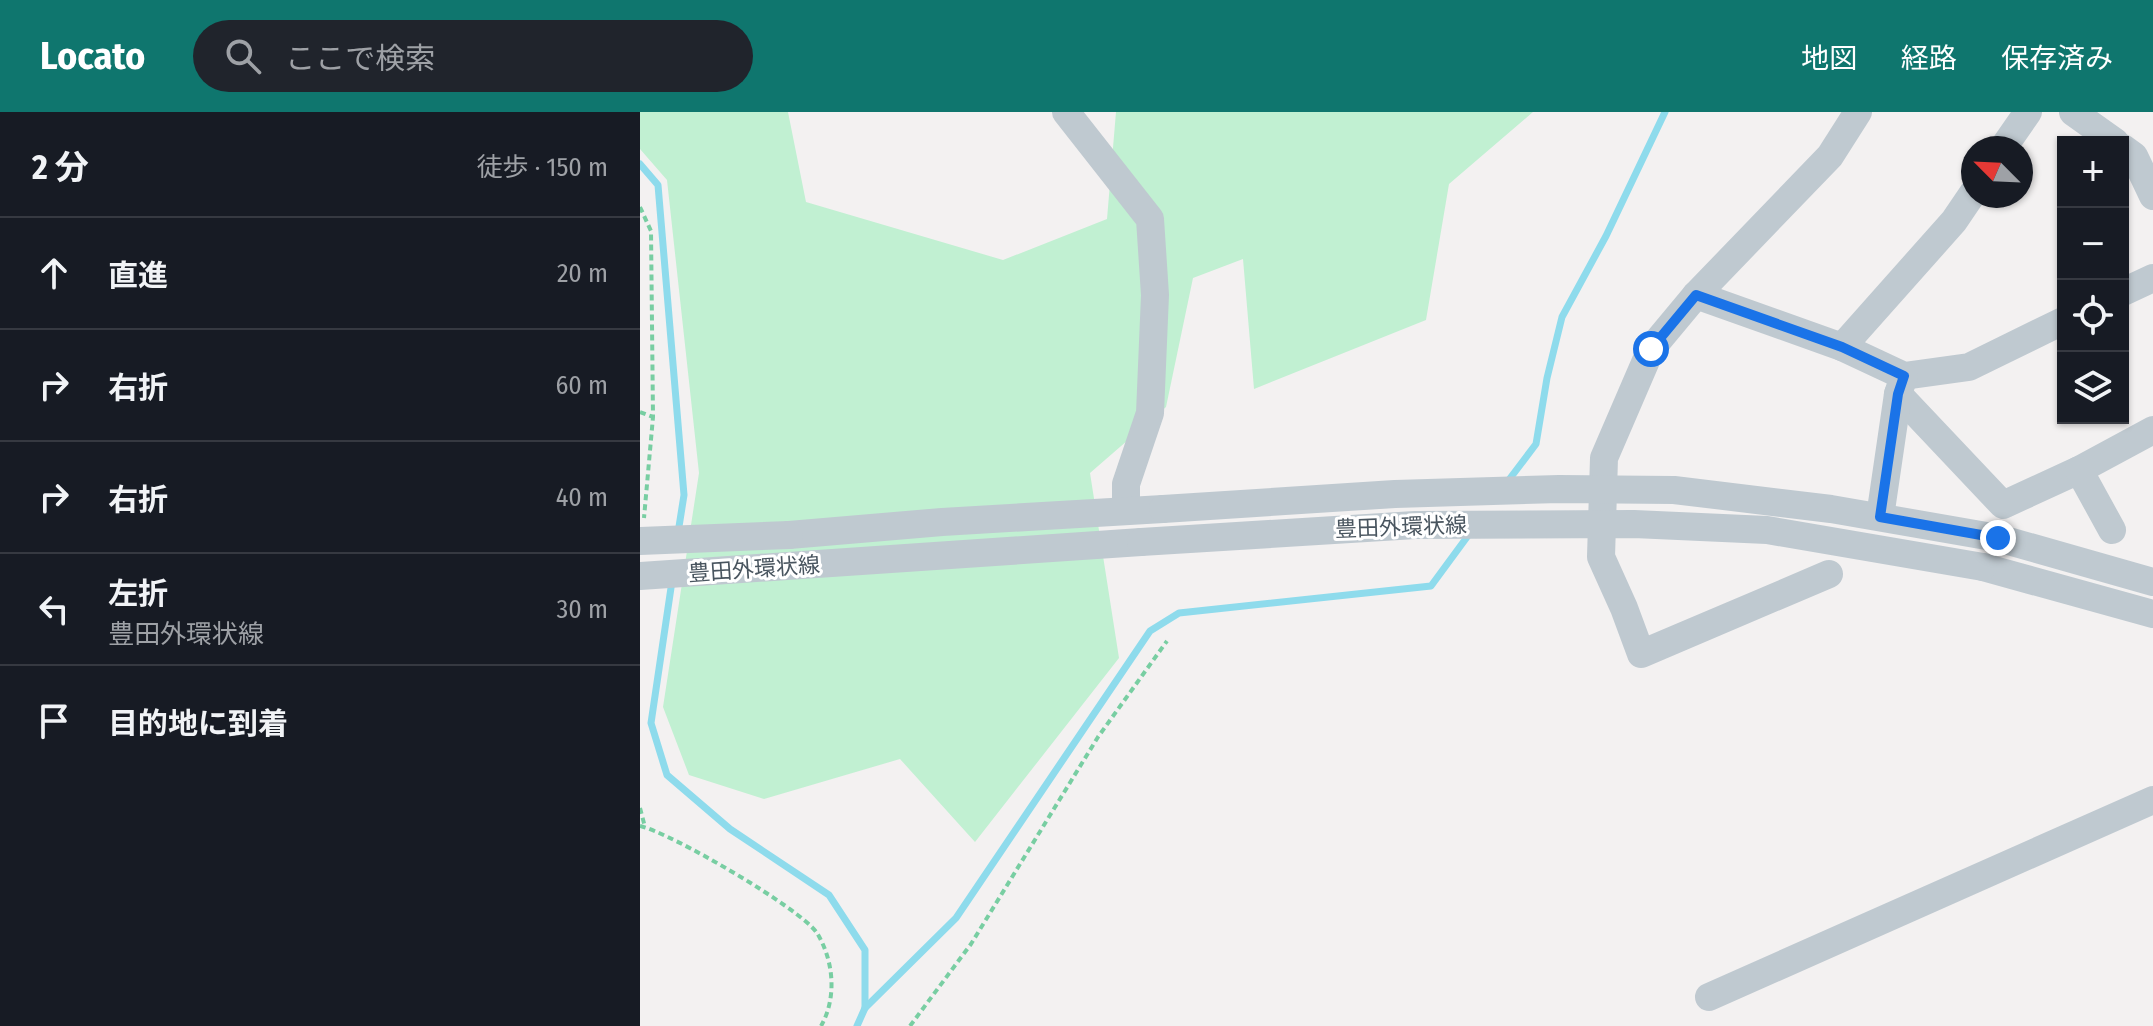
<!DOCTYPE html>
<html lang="ja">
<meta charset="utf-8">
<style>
body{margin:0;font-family:"Fira Sans Condensed","Noto Sans JP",sans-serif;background:#20242c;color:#f1f3f6}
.controls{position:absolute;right:24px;top:24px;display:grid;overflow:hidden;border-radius:0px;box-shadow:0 2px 6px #0004}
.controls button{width:72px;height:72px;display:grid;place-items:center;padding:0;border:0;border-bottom:2px solid #363941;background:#171b24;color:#f1f3f6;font:40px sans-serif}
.compass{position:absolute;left:1321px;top:24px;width:72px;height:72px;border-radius:50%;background:#171b24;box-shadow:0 2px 6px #0004;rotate:294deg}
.stop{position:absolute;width:24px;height:24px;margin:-18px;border:6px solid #1a73e8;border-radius:50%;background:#fff}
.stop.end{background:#1a73e8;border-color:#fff;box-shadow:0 2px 8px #0008}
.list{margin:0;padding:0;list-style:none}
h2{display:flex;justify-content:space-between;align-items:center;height:104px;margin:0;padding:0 32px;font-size:34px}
h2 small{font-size:26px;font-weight:400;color:#9ea1a6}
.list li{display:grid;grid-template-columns:52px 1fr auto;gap:24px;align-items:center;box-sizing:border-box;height:112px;padding:0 32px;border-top:2px solid #363941}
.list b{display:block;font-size:30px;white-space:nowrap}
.list p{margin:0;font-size:26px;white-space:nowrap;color:#9ea1a6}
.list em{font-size:26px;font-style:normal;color:#9ea1a6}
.icon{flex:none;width:44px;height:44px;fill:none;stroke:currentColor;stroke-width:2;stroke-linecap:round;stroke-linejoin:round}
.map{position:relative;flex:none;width:1513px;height:914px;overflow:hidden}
header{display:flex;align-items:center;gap:48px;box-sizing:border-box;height:112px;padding:0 40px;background:#0f766e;color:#fff}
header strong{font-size:38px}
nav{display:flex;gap:44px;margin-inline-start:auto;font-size:28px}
.search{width:560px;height:72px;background:#20242c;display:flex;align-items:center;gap:20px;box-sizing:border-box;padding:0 28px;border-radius:44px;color:#9ea1a6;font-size:30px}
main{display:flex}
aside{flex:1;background:#171b24}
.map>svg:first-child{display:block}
.green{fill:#c1f0d2}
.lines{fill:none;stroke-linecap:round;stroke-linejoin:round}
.stream{stroke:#8edbec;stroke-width:7}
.path{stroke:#78cea2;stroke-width:4;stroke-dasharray:6 4;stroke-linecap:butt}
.minor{stroke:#bfc9d0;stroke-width:28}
.minor-bridge{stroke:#bfc9d0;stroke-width:28}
.route{stroke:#1a73e8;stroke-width:10}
.labels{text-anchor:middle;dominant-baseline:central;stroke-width:6;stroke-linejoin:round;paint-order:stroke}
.street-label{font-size:22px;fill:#49555f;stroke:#fff}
</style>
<header>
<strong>Locato</strong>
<div class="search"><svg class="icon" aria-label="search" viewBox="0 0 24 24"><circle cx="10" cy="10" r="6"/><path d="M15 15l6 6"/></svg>ここで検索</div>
<nav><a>地図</a><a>経路</a><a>保存済み</a></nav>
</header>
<main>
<aside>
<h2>2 分<small>徒歩 · 150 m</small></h2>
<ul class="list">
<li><svg class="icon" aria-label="ahead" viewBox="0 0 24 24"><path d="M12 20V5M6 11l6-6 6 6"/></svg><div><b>直進</b></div><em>20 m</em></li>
<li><svg class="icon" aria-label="right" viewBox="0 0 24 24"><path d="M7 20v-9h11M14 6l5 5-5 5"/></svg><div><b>右折</b></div><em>60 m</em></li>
<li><svg class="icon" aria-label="right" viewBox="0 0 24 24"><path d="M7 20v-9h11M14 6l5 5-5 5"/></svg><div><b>右折</b></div><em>40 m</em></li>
<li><svg class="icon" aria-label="left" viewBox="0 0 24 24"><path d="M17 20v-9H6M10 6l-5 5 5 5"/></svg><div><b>左折</b><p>豊田外環状線</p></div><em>30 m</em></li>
<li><svg class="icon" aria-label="arrive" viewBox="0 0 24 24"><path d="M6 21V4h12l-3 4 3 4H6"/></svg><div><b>目的地に到着</b></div></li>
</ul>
</aside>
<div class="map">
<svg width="1513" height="914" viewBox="0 0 1513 914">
<rect width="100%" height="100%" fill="#f3f1f1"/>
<path class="green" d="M0 0H148L166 90 363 148 467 107 476 0H893L809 72 786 208 614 277 603 147 553 166 526 295 450 361 479 546 335 730 260 647 124 687 49 663 23 595 59 361 27 68 0 37Z"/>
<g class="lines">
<g class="stream">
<path d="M0 52 18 73 44 383 38 421"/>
<path d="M868 369 896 332 907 266 922 205 966 124 1025 0"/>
<path d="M32 469 11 611 27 663 90 717 189 783 225 838V896L217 914"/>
<path d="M225 896 316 806 510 519 539 501 791 474 830 421"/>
</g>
<g class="path">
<path d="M0 95 11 119 13 305 4 406"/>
<path d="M0 300 13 305"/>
<path d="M0 696 5 715"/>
<path d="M0 714C31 721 160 796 177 821 194 849 197 886 181 914"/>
<path d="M270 914 331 832 458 625 527 529"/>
</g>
<g class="minor">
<path d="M426 0 510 107 515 183 510 301 486 372V398"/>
<path d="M1433 0 1475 30"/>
<path d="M1363 36 1388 0"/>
<path d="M1483 36 1494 44 1513 84"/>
<path d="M1483 180 1513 166"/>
<path d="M1056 183 1202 235 1264 264 1329 255 1423 209"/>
<path d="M1202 235 1314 109 1333 81"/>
<path d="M1264 264 1258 282 1363 393 1439 358 1513 318"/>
<path d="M1439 358 1472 418"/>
<path d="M1240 405 1258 282"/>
<path d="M149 423 302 410 523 397"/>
<path d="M1358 426 1513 470"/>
<path d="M1343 455 1513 502"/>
<path d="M1189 462 1001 542 984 496 961 445 964 346 1011 237 1056 183 1190 44 1218 0"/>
<path d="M0 464 501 430"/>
<path d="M1069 885 1513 688"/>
</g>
<g class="minor-bridge">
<path d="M523 397 755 382 919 377 1034 378 1191 397 1358 426"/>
<path d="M0 429 149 423"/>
<path d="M501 430 775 413 994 412 1127 418 1343 455"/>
</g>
</g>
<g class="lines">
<path class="route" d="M1011 237 1056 183 1202 235 1264 264 1258 282 1240 405 1358 426"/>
</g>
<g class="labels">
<g class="street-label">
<text transform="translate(761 415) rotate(-2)">豊田外環状線</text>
<text transform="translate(114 457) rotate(-4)">豊田外環状線</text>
</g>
</g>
</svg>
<div class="controls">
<button>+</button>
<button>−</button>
<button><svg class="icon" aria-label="locate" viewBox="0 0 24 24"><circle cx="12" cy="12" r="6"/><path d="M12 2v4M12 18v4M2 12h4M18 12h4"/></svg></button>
<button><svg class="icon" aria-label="layers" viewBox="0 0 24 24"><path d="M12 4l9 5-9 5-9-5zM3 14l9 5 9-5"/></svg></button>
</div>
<svg class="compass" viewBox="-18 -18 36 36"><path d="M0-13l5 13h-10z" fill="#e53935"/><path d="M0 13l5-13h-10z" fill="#9ea1a6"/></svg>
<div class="stop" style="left:1011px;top:237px"></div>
<div class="stop end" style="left:1358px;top:426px"></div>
</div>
</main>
